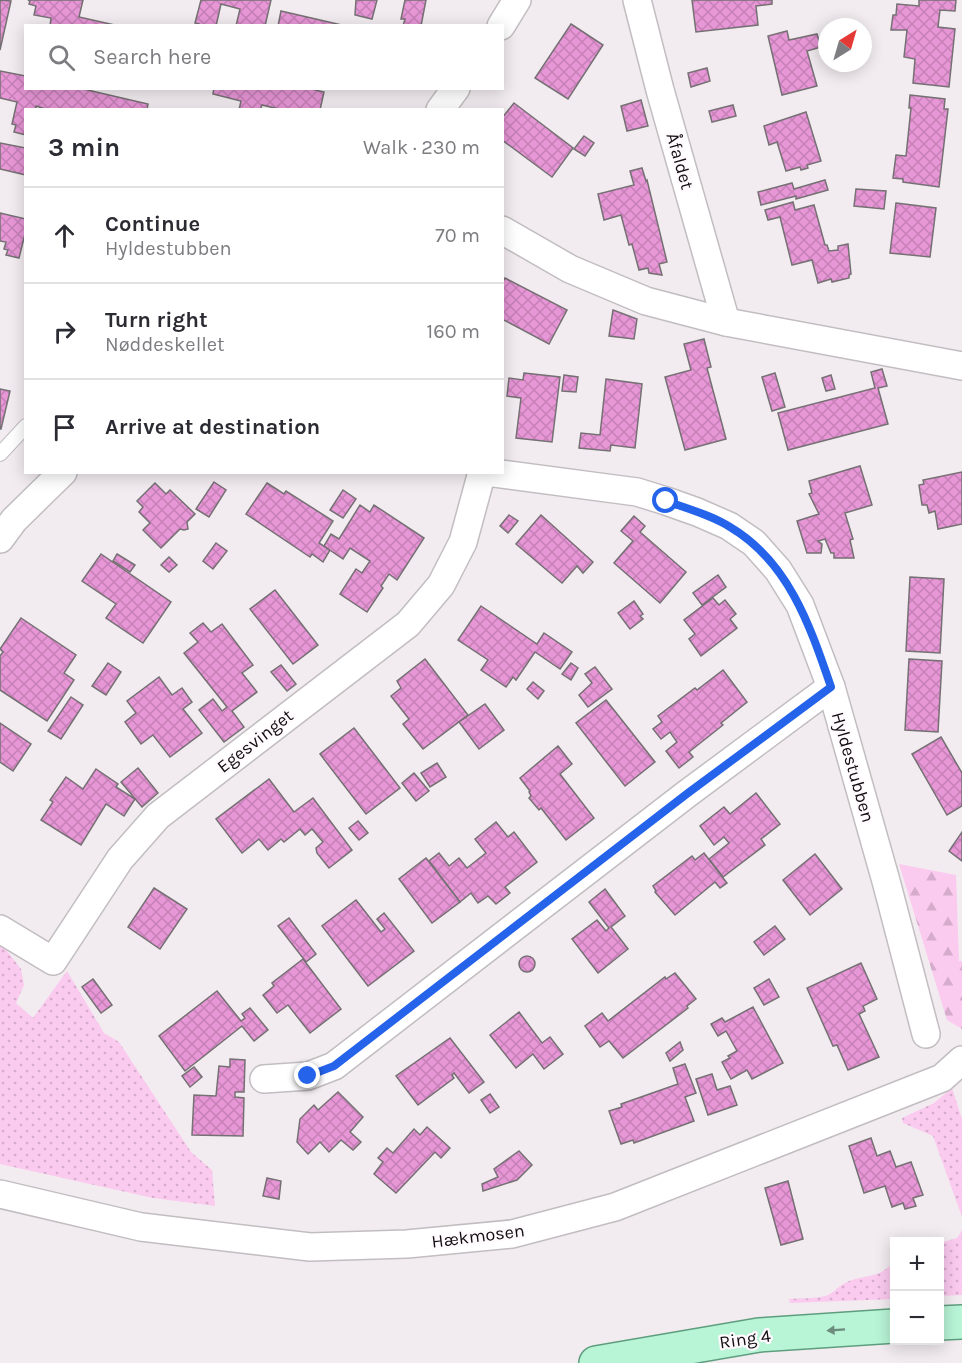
<!DOCTYPE html>
<meta charset="utf-8">
<style>
body{margin:0;font-family:Karla,sans-serif;background:#f7f7f7;color:#2b2b33}
.controls{position:absolute;right:18px;bottom:18px;display:grid;overflow:hidden;border-radius:0px;box-shadow:0 3px 15px #0003}
.controls button{width:54px;height:54px;display:grid;place-items:center;padding:0;border:0;border-bottom:2px solid #e1e1e2;background:#fff;color:#2b2b33;font:30px sans-serif}
.compass{position:absolute;left:818px;top:18px;width:54px;height:54px;border-radius:50%;background:#fff;box-shadow:0 3px 15px #0003;rotate:37deg}
.stop{position:absolute;width:18px;height:18px;margin:-14px;border:4px solid #2563eb;border-radius:50%;background:#fff}
.stop.end{background:#2563eb;border-color:#fff;box-shadow:0 2px 6px #0008}
.list{margin:0;padding:0;list-style:none}
h2{display:flex;justify-content:space-between;align-items:center;height:78px;margin:0;padding:0 24px;font-size:26px}
h2 small{font-size:20px;font-weight:400;color:#7c7c81}
.list li{display:grid;grid-template-columns:39px 1fr auto;gap:18px;align-items:center;box-sizing:border-box;height:96px;padding:0 24px;border-top:2px solid #e1e1e2}
.list b{display:block;font-size:22px;white-space:nowrap}
.list p{margin:0;font-size:20px;white-space:nowrap;color:#7c7c81}
.list em{font-size:20px;font-style:normal;color:#7c7c81}
.icon{flex:none;width:33px;height:33px;fill:none;stroke:currentColor;stroke-width:2;stroke-linecap:round;stroke-linejoin:round}
.map{position:relative;flex:none;width:962px;height:1363px;overflow:hidden}
.search{position:absolute;background:#fff;box-shadow:0 3px 15px #0003;left:24px;top:24px;width:480px;height:66px;display:flex;align-items:center;gap:15px;box-sizing:border-box;padding:0 21px;border-radius:0px;color:#7c7c81;font-size:22px}
.panel{position:absolute;background:#fff;box-shadow:0 3px 15px #0003;left:24px;top:108px;width:480px;height:366px;border-radius:0px}
.map>svg:first-child{display:block}
.green{fill:url(#green-dots)}
.forest{fill:url(#forest-firs)}
.building{fill:url(#building-cross-hatch);stroke:#757073;stroke-width:1.5}
.lines{fill:none;stroke-linecap:round;stroke-linejoin:round}
.service-casing{stroke:#c2bdc1;stroke-width:16}
.minor-casing{stroke:#c2bdc1;stroke-width:30}
.primary-casing{stroke:#5e9e7e;stroke-width:36}
.service{stroke:#fff;stroke-width:14}
.minor{stroke:#fff;stroke-width:27}
.primary{stroke:#b8f4d6;stroke-width:33}
.oneway{fill:#6c8c7d}
.route{stroke:#2563eb;stroke-width:8}
.labels{text-anchor:middle;dominant-baseline:central;stroke-width:4.5;stroke-linejoin:round;paint-order:stroke}
.street-label{font-size:18px;fill:#100e10;stroke:#fffafe}
</style>
<div class="map">
<svg width="962" height="1363" viewBox="0 0 962 1363">
<defs>
<pattern id="green-dots" width="8" height="8" patternUnits="userSpaceOnUse" patternTransform="scale(1.5)"><rect width="8" height="8" fill="#fbcaef"/><path d="M2 2h.1M6 6h.1" fill="none" stroke="#d6accc" stroke-width="1.8" stroke-linecap="round"/></pattern>
<pattern id="forest-firs" width="22" height="20" patternUnits="userSpaceOnUse" patternTransform="scale(1.5)"><rect width="22" height="20" fill="#fbcaef"/><path d="M5 1l3.5 6h-7zM16 11l3.5 6h-7z" fill="#d6accc"/></pattern>
<pattern id="building-cross-hatch" width="8" height="8" patternUnits="userSpaceOnUse" patternTransform="scale(1.5)"><rect width="8" height="8" fill="#e796d6"/><path d="M0 0l8 8M0 8l8-8" fill="none" stroke="#c580b7"/></pattern>
</defs>
<rect width="100%" height="100%" fill="#f2ecf0"/>
<g class="green">
<path d="M0 942 21 969 24 985 16 1003 33 1018 67 971 104 1033 119 1042 191 1152 212 1170 215 1206 153 1198 0 1164Z"/>
<path d="M952 1088 962 1119V1217L933 1136 903 1123 902 1118 934 1103Z"/>
<path d="M962 1230V1295L940 1296V1243L957 1238Z"/>
<path d="M894 1261V1299L790 1303 789 1299C801 1298 817 1299 828 1295 833 1293 838 1287 843 1284 862 1273 879 1281 894 1261Z"/>
</g>
<path class="forest" d="M899 864 956 875 959 961H962V1029L947 1020Z"/>
<g class="building">
<path d="M0 0 11 1 0 50Z"/>
<path d="M28 0H83L79 17 119 26H50L51 18 34 15 36 6 29 4 30 1Z"/>
<path d="M201 0H271L265 26H236L240 9 221 4 216 26H198L199 24 195 23Z"/>
<path d="M356 0H377L372 19 355 15Z"/>
<path d="M405 0H426L421 26H403L405 19H401Z"/>
<path d="M692 0H772V4L756 6 758 25 696 32Z"/>
<path d="M919 0H956L955 11 940 10 938 27 955 29 949 87 913 83 915 59 904 57 907 30H891L893 15H896L897 4 919 6Z"/>
<path d="M281 11 346 26H278Z"/>
<path d="M571 24 603 45 568 99 535 78Z"/>
<path d="M787 31 789 40 817 34 821 47 807 51 817 86 782 95 768 36Z"/>
<path d="M707 68 710 81 691 87 688 73Z"/>
<path d="M0 71 26 76V88H79L148 104 147 110H49L36 106V110H26V135L14 132 16 125 12 124 17 102 0 98Z"/>
<path d="M214 88H307L324 92 320 110H283L262 105 260 110H239L241 101 213 94Z"/>
<path d="M910 95 945 99 944 109H948L939 187 903 182V179L893 178 896 155 906 156 911 108H909Z"/>
<path d="M641 100 648 126 627 131 621 106Z"/>
<path d="M514 103 573 148 552 177 502 140V118Z"/>
<path d="M733 105 736 116 712 122 709 111Z"/>
<path d="M806 112 821 161 807 165 808 168 801 170 800 167 786 171 777 142 769 145 764 126Z"/>
<path d="M584 136 594 143 585 156 574 149Z"/>
<path d="M0 143 26 148V175L0 169Z"/>
<path d="M642 168 646 181 647 180 667 262 659 264 662 275 649 273 648 268 639 270 632 244 629 245 621 215 604 220 598 194 634 185 630 171Z"/>
<path d="M825 180 828 190 796 199V196L761 205 758 192 792 183 794 189Z"/>
<path d="M856 189 886 191 884 209 854 206Z"/>
<path d="M793 202 795 210 814 205 825 245H827L829 251 838 250V246L848 244 851 274 849 275V278L832 282 831 279 818 283 812 260 792 265 780 217 768 220 765 210Z"/>
<path d="M896 203 936 208 930 257 890 253Z"/>
<path d="M0 213 26 219V230L19 258 6 255 8 250 4 249 6 242 0 241Z"/>
<path d="M505 278 567 310 549 344 502 319V283Z"/>
<path d="M613 310 637 319 634 339 609 336Z"/>
<path d="M704 339 711 367 707 368 726 439 685 450 665 377 691 370 684 344Z"/>
<path d="M882 369 887 386 878 388 888 424 788 450 778 413 875 388 871 372Z"/>
<path d="M524 373 560 377 552 442 516 438 521 398 507 396 509 378 523 380Z"/>
<path d="M775 373 785 407 772 411 762 377Z"/>
<path d="M564 375 578 377 576 392 562 391Z"/>
<path d="M831 375 835 389 826 391 822 378Z"/>
<path d="M606 379 642 384 635 448 611 445 610 451 579 448 581 433 600 435Z"/>
<path d="M0 389 10 391 1 429H0Z"/>
<path d="M860 466 872 505 845 513 853 539 850 540 854 558H834V553H831L825 539 818 541 822 544 821 553H807L797 521 819 514 809 494 812 493 809 481Z"/>
<path d="M962 472V524L938 529 935 511 929 513 927 505H922L919 485 924 484 923 480Z"/>
<path d="M214 482 226 490 209 517 196 509Z"/>
<path d="M155 483 166 494 170 490 195 514 187 522 188 529 184 530 180 529 161 548 143 530 150 523 139 512 143 507 137 501Z"/>
<path d="M267 483 284 494 286 491 333 521 319 543 330 550 323 562 312 554 310 557 246 514Z"/>
<path d="M343 490 356 499 343 518 330 510Z"/>
<path d="M360 505 370 512 374 505 424 538 397 580 389 574 381 586 383 588 367 612 340 594 356 569 362 573 370 561 350 548 343 559 324 546 331 534 339 539Z"/>
<path d="M509 515 518 521 508 533 500 526Z"/>
<path d="M541 515 593 562 583 573 577 566 562 583 516 544Z"/>
<path d="M634 516 645 526 640 532 686 572 660 603 614 563 633 541 621 531Z"/>
<path d="M216 543 227 551 213 569 203 561Z"/>
<path d="M101 554 171 602 143 643 106 618 116 604 82 581Z"/>
<path d="M117 554 135 565 130 572 113 561Z"/>
<path d="M169 557 177 565 169 572 161 565Z"/>
<path d="M718 575 726 587 702 605 693 593Z"/>
<path d="M910 577 944 579 940 653 906 651Z"/>
<path d="M275 590 318 645 293 664 250 609Z"/>
<path d="M713 598 719 605 725 600 736 614 730 619 737 628 701 656 689 639 695 634 684 620Z"/>
<path d="M634 601 643 614 640 616 643 619 630 629 618 613Z"/>
<path d="M481 606 537 644 544 633 572 652 560 669 535 652 516 680 513 677 506 687 481 670 488 660 458 640Z"/>
<path d="M21 618 76 655 64 673 74 680 47 721 0 690V656L3 652 0 649Z"/>
<path d="M203 623 211 632 222 624 253 665 242 673 257 692 232 711 244 727 224 742 199 710 213 699 222 711 227 707 184 653 198 642 190 633Z"/>
<path d="M425 659 468 715 423 749 403 724 409 719 391 696 401 688 397 681Z"/>
<path d="M909 659 942 661 938 732 905 730Z"/>
<path d="M108 663 121 672 106 695 92 686Z"/>
<path d="M571 663 578 668 571 680 562 674Z"/>
<path d="M281 665 296 684 287 691 271 672Z"/>
<path d="M595 667 612 689 588 707 579 695 592 683 585 674Z"/>
<path d="M723 670 747 702 721 723 723 725 689 752 693 757 679 768 666 751 677 742 670 732 661 739 653 729 662 722 658 716 695 688 697 690Z"/>
<path d="M159 677 172 695 182 688 192 702 183 709 202 733 170 757 153 735 141 744 125 722 136 713 127 701Z"/>
<path d="M533 682 544 691 538 699 527 689Z"/>
<path d="M71 697 83 705 61 739 48 731Z"/>
<path d="M606 700 655 762 625 786 576 723Z"/>
<path d="M485 704 504 730 479 749 459 722Z"/>
<path d="M0 723 31 744 13 771 0 762Z"/>
<path d="M354 728 400 788 366 814 320 754Z"/>
<path d="M941 737 962 773V806L947 815 912 754Z"/>
<path d="M558 746 572 764 560 774 594 818 566 840 541 808 539 810 529 798 531 796 529 792 530 791 520 778Z"/>
<path d="M437 763 446 777 430 787 421 773Z"/>
<path d="M138 768 158 793 142 807 121 782Z"/>
<path d="M96 769 118 784 116 787 135 799 124 816 106 804 81 845 41 820 53 802 50 800 66 777 83 789Z"/>
<path d="M414 773 429 791 416 801 402 783Z"/>
<path d="M269 779 294 812 313 798 352 850 329 868 317 853 316 848 323 842 312 829 305 835 300 829 284 842 281 839 268 850 259 839 242 853 216 819Z"/>
<path d="M756 793 780 824 761 839 765 845 723 877 709 859 729 843 724 837 714 845 700 826 724 807 730 814Z"/>
<path d="M358 821 368 833 359 840 349 828Z"/>
<path d="M496 822 508 837 514 832 537 862 505 887 510 893 496 904 488 896 478 903 471 893 460 902 429 861 439 853 449 866 459 858 467 868 486 853 475 839Z"/>
<path d="M962 832V861L949 851Z"/>
<path d="M704 853 727 883 720 888 715 882 675 915 655 892 656 891 653 886 692 856 695 860Z"/>
<path d="M815 854 842 889 810 915 783 880Z"/>
<path d="M426 858 460 902 432 923 399 879Z"/>
<path d="M154 888 187 909 160 949 128 927Z"/>
<path d="M605 889 625 916 611 927 628 949 598 973 572 939 597 920 606 931 609 928 589 902Z"/>
<path d="M356 900 381 932 385 929 377 919 384 913 414 951 368 986 322 926Z"/>
<path d="M289 918 316 954 306 962 278 926Z"/>
<path d="M775 926 785 939 764 955 754 942Z"/>
<circle cx="527" cy="964" r="8"/>
<path d="M303 959 341 1009 310 1033 288 1005 277 1013 263 995 274 986 272 983Z"/>
<path d="M861 963 877 999 863 1006 865 1011 859 1014 879 1057 848 1070 837 1045 833 1046 807 988Z"/>
<path d="M675 973 696 999 687 1006 688 1008 623 1058 609 1041 600 1047 585 1026 602 1013 608 1021 665 977 666 979Z"/>
<path d="M93 979 112 1005 101 1013 82 987Z"/>
<path d="M769 979 779 997 764 1005 754 988Z"/>
<path d="M217 991 241 1021 245 1018 242 1014 250 1008 268 1030 254 1041 242 1026 185 1071 159 1036Z"/>
<path d="M753 1007 783 1063 752 1079 747 1070 731 1079 722 1062 730 1058 728 1056 737 1051 726 1031 718 1036 711 1024 722 1018 725 1022Z"/>
<path d="M519 1012 542 1043 550 1037 563 1054 544 1069 533 1054 516 1068 490 1035Z"/>
<path d="M450 1038 484 1082 469 1093 454 1073 452 1075 454 1078 418 1105 396 1076Z"/>
<path d="M680 1042 683 1050 670 1061 666 1053Z"/>
<path d="M230 1059 245 1060 244 1092H235V1097L244 1098 243 1136 192 1135 194 1095 216 1096 219 1066 230 1067Z"/>
<path d="M685 1064 696 1093 685 1097 694 1121 634 1143 633 1140 621 1144 609 1111 622 1107 621 1104 678 1084 673 1068Z"/>
<path d="M194 1067 202 1077 190 1087 182 1076Z"/>
<path d="M712 1074 717 1090 730 1086 737 1105 708 1115 696 1079Z"/>
<path d="M338 1092 363 1117 350 1132 361 1142 353 1150 341 1140 329 1152 320 1142 308 1154 297 1142 300 1119 314 1105 318 1110Z"/>
<path d="M490 1094 499 1107 490 1113 481 1100Z"/>
<path d="M427 1127 450 1148 441 1158 435 1152 396 1193 374 1174 383 1162 378 1158 387 1148 393 1153 414 1129 420 1135Z"/>
<path d="M871 1138 877 1156 890 1151 896 1167 911 1162 923 1195 913 1198 916 1206 905 1209 903 1203 892 1207 885 1186 864 1193 849 1146Z"/>
<path d="M519 1151 532 1165 517 1180 483 1191 482 1184 498 1177 494 1169Z"/>
<path d="M267 1178 281 1181 279 1199 263 1196Z"/>
<path d="M788 1181 803 1239 781 1245 765 1188Z"/>
</g>
<g class="lines">
<g class="service-casing">
<path id="service" d="M0 454 26 426"/>
</g>
<g class="minor-casing">
<g id="minor">
<path d="M637 0 660 90 726 322"/>
<path d="M501 26 517 0"/>
<path d="M440 110 456 88"/>
<path d="M502 230 570 269 646 301 726 322 962 366"/>
<path d="M486 472 637 492 666 501 697 512 729 526 754 543 778 570 800 605 831 687 886 881 926 1034"/>
<path d="M0 539 14 520 63 472"/>
<path d="M0 929 53 961 120 859 158 816 408 624 441 585 463 542 482 472"/>
<path d="M264 1079 308 1076 334 1066 688 793 831 687"/>
<path d="M0 1194 141 1227 310 1247 407 1244 512 1234 615 1207 942 1078 962 1060"/>
</g>
</g>
<g class="primary-casing">
<g id="primary">
<path d="M940 1323 962 1322"/>
<path d="M596 1363 759 1335 894 1326"/>
</g>
</g>
<use href="#service" class="service"/>
<use href="#minor" class="minor"/>
<use href="#primary" class="primary"/>
</g>
<defs><path id="oneway-solid" d="M-6-.8H1V-3.2L6.5 0L1 3.2V.8H-6Z" transform="scale(1.5)"/></defs>
<use class="oneway" href="#oneway-solid" transform="translate(836 1330) rotate(176)"/>
<g class="lines">
<path class="route" d="M308 1076 334 1066 688 793 831 687C810 626 789 562 730 527 711 515 688 509 666 501"/>
</g>
<g class="labels">
<g class="street-label">
<text transform="translate(680 161) rotate(74)">Åfaldet</text>
<text transform="translate(255 741) rotate(-38)">Egesvinget</text>
<text transform="translate(853 767) rotate(74)">Hyldestubben</text>
<text transform="translate(478 1236) rotate(-7)">Hækmosen</text>
<text transform="translate(745 1339) rotate(-8)">Ring 4</text>
</g>
</g>
</svg>
<div class="controls">
<button>+</button>
<button>−</button>
</div>
<svg class="compass" viewBox="-18 -18 36 36"><path d="M0-13l5 13h-10z" fill="#e53935"/><path d="M0 13l5-13h-10z" fill="#7c7c81"/></svg>
<div class="stop" style="left:666px;top:501px"></div>
<div class="stop end" style="left:308px;top:1076px"></div>
<div class="search"><svg class="icon" aria-label="search" viewBox="0 0 24 24"><circle cx="10" cy="10" r="6"/><path d="M15 15l6 6"/></svg>Search here</div>
<section class="panel">
<h2>3 min<small>Walk · 230 m</small></h2>
<ul class="list">
<li><svg class="icon" aria-label="ahead" viewBox="0 0 24 24"><path d="M12 20V5M6 11l6-6 6 6"/></svg><div><b>Continue</b><p>Hyldestubben</p></div><em>70 m</em></li>
<li><svg class="icon" aria-label="right" viewBox="0 0 24 24"><path d="M7 20v-9h11M14 6l5 5-5 5"/></svg><div><b>Turn right</b><p>Nøddeskellet</p></div><em>160 m</em></li>
<li><svg class="icon" aria-label="arrive" viewBox="0 0 24 24"><path d="M6 21V4h12l-3 4 3 4H6"/></svg><div><b>Arrive at destination</b></div></li>
</ul>
</section>
</div>
